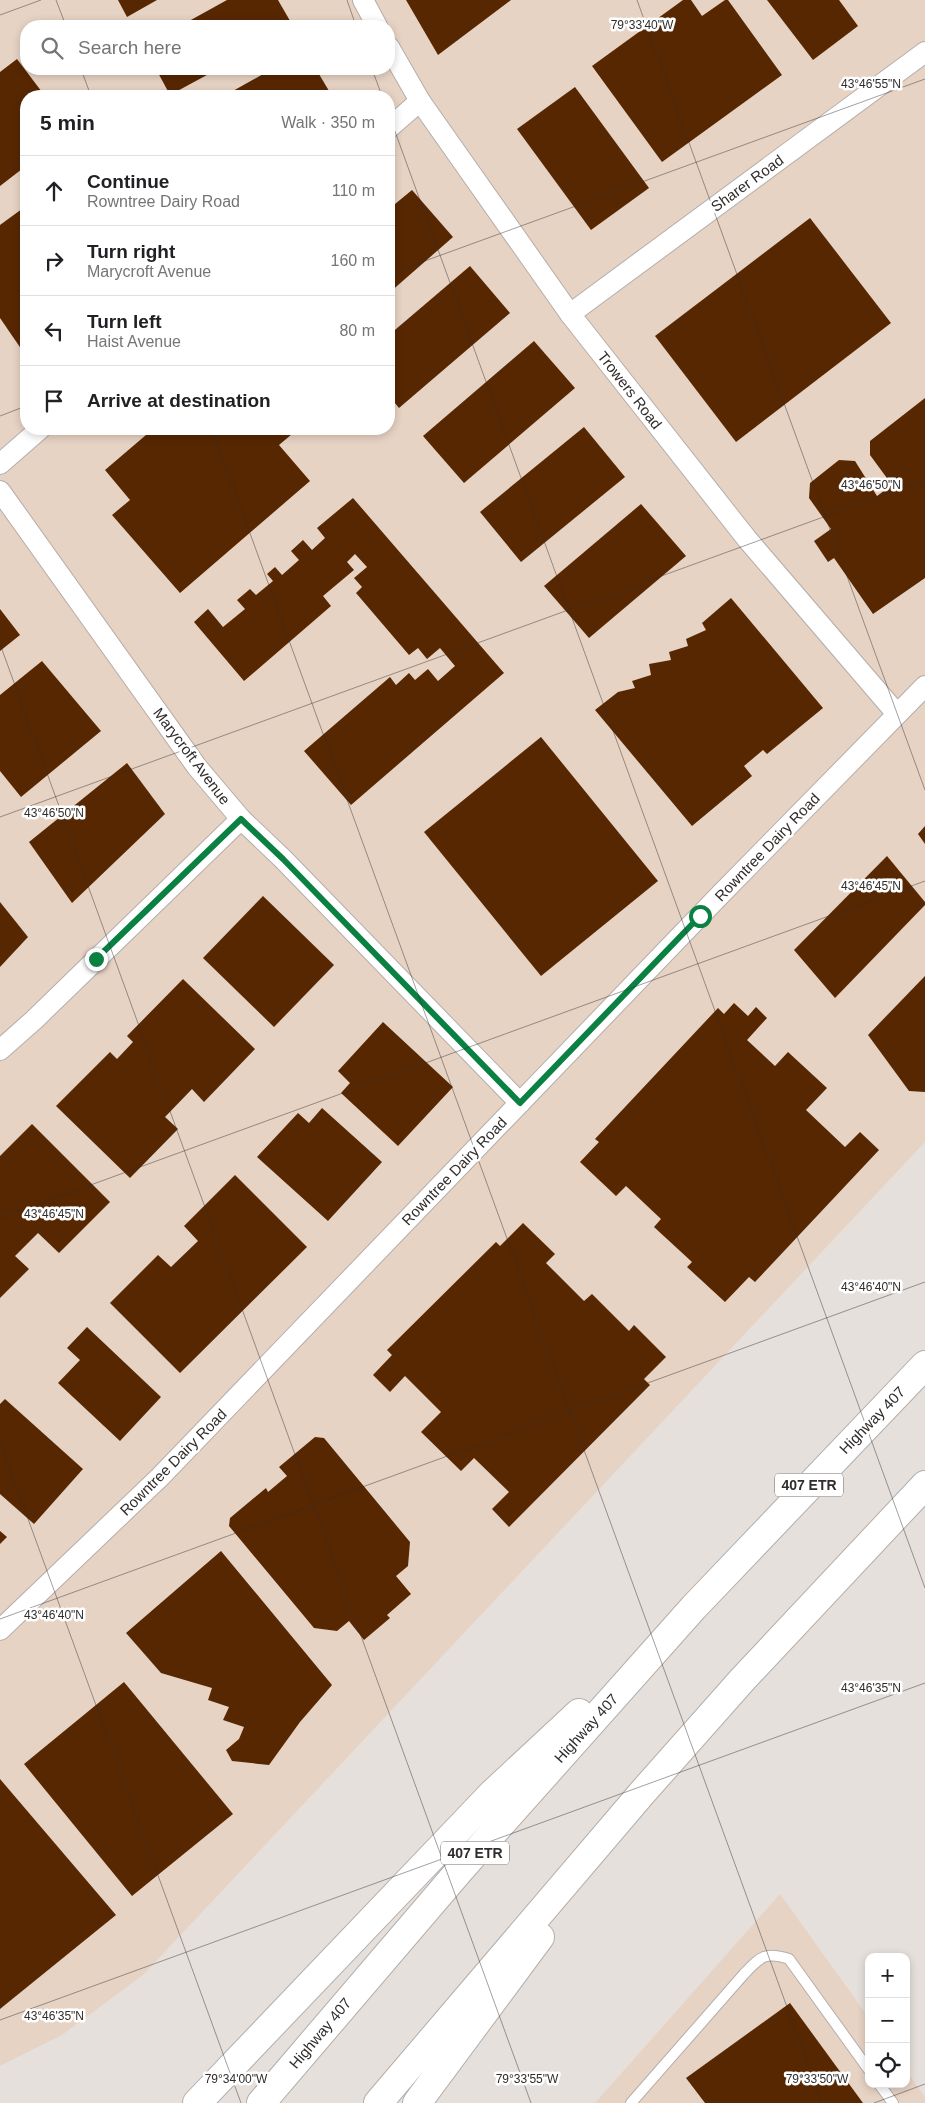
<!DOCTYPE html>
<meta charset="utf-8">
<style>
body{margin:0;font-family:Helvetica,sans-serif;background:#f2f2f2;color:#202124}
.controls{position:absolute;right:15px;bottom:15px;display:grid;overflow:hidden;border-radius:10px;box-shadow:0 2px 8px #0003}
.controls button{width:45px;height:45px;display:grid;place-items:center;padding:0;border:0;border-bottom:1px solid #e0e0e0;background:#fff;color:#202124;font:25px sans-serif}
.stop{position:absolute;width:15px;height:15px;margin:-11px;border:4px solid #0b8043;border-radius:50%;background:#fff}
.stop.end{background:#0b8043;border-color:#fff;box-shadow:0 1px 5px #0008}
.list{margin:0;padding:0;list-style:none}
h2{display:flex;justify-content:space-between;align-items:center;height:65px;margin:0;padding:0 20px;font-size:21px}
h2 small{font-size:16px;font-weight:400;color:#757577}
.list li{display:grid;grid-template-columns:32px 1fr auto;gap:15px;align-items:center;box-sizing:border-box;height:70px;padding:0 20px;border-top:1px solid #e0e0e0}
.list b{display:block;font-size:19px;white-space:nowrap}
.list p{margin:0;font-size:16px;white-space:nowrap;color:#757577}
.list em{font-size:16px;font-style:normal;color:#757577}
.icon{flex:none;width:28px;height:28px;fill:none;stroke:currentColor;stroke-width:2;stroke-linecap:round;stroke-linejoin:round}
.map{position:relative;flex:none;width:925px;height:2103px;overflow:hidden}
.search{position:absolute;background:#fff;box-shadow:0 2px 8px #0003;left:20px;top:20px;width:375px;height:55px;display:flex;align-items:center;gap:12px;box-sizing:border-box;padding:0 18px;border-radius:20px;color:#757577;font-size:19px}
.panel{position:absolute;background:#fff;box-shadow:0 2px 8px #0003;left:20px;top:90px;width:375px;height:345px;border-radius:20px}
.map>svg:first-child{display:block}
.industrial{fill:#e7d3c4;fill-rule:evenodd}
.building{fill:#572702}
.lines{fill:none;stroke-linecap:round;stroke-linejoin:round}
.lane-casing{stroke:#b4aeaa;stroke-width:12}
.street-casing{stroke:#b4aeaa;stroke-width:22}
.highway-casing{stroke:#b4aeaa;stroke-width:30}
.lane{stroke:#fff;stroke-width:10}
.street{stroke:#fff;stroke-width:20}
.highway{stroke:#fff;stroke-width:28}
.route{stroke:#0b8043;stroke-width:6}
.ticks{fill:none;stroke:#302d2c;stroke-width:1;stroke-opacity:0.45}
.labels{text-anchor:middle;dominant-baseline:central;stroke-width:5;stroke-linejoin:round;paint-order:stroke}
.shield{fill:#fff;stroke:#6e6c6b;stroke-width:1}
.shield-label{font-size:14px;font-weight:bold;fill:#302d2c}
.street-label{font-size:15px;fill:#302d2c;stroke:#fff}
.ticks-label{font-size:12px;text-anchor:middle;fill:#302d2c;stroke:#fff;stroke-width:5;stroke-linejoin:round;paint-order:stroke}
</style>
<div class="map">
<svg width="925" height="2103" viewBox="0 0 925 2103">
<rect width="100%" height="100%" fill="#e6e0dc"/>
<g class="industrial">
<path d="M0 0H925V1142L143 1975 62 2035 0 2066ZM26 26H389V69H26ZM26 96H389V429H26Z"/>
<path d="M780 1894 869 2018V2084H906V2070L925 2097V2103H595Z"/>
</g>
<g class="building">
<path d="M118 0H157L127 17Z"/>
<path d="M227 0H278L293 26H180Z"/>
<path d="M406 0H511L438 55Z"/>
<path d="M683 0H691L702 16 725 0H728L782 75 662 162 592 66Z"/>
<path d="M767 0H839L858 26 813 60Z"/>
<path d="M17 59 45 96H26V166L0 186V72Z"/>
<path d="M156 69H218L170 95Z"/>
<path d="M272 69H316L332 96H224Z"/>
<path d="M575 87 649 188 591 230 517 129Z"/>
<path d="M412 190 453 237 389 293V209Z"/>
<path d="M26 206V356L0 318V225Z"/>
<path d="M810 218 891 323 736 442 655 336Z"/>
<path d="M470 266 510 313 399 408 389 396V335Z"/>
<path d="M534 341 575 388 464 483 423 436Z"/>
<path d="M925 398V578L873 614 834 558 828 562 814 541 831 529 809 498 810 483 839 460 855 461 877 496 892 485 870 455V441Z"/>
<path d="M584 427 625 477 521 562 480 512Z"/>
<path d="M153 429H298L279 445 310 481 180 593 112 515 130 500 105 470Z"/>
<path d="M353 498 504 673 351 805 304 751 390 677 396 685 409 673 415 680 428 669 438 681 455 666 440 648 427 659 418 648 409 655 356 593 362 587 354 578 367 567 355 554 347 562 354 570 323 596 331 606 244 681 194 622 208 609 223 627 245 609 237 600 250 589 256 595 273 581 267 574 275 567 282 575 299 560 291 551 303 540 312 550 325 538 317 528Z"/>
<path d="M641 504 686 556 589 638 544 586Z"/>
<path d="M731 598 823 708 767 754 763 750 744 766 752 776 692 826 595 710 618 692 635 688 632 681 651 675 649 664 671 660 669 652 688 646 686 639 706 630 702 623Z"/>
<path d="M0 609 20 635 0 651Z"/>
<path d="M42 661 101 731 21 797 0 771V695Z"/>
<path d="M541 737 658 881 541 976 424 832Z"/>
<path d="M127 763 165 814 72 903 29 842Z"/>
<path d="M925 826V844L918 834Z"/>
<path d="M887 856 925 902V905L835 998 794 950Z"/>
<path d="M263 896 334 965 274 1027 203 958Z"/>
<path d="M0 902 28 937 0 967Z"/>
<path d="M925 976V1092L909 1091 868 1035Z"/>
<path d="M183 979 255 1049 204 1102 192 1089 165 1117 178 1129 130 1178 56 1106 110 1052 117 1059 133 1042 127 1036Z"/>
<path d="M734 1003 748 1016 756 1007 767 1018 747 1040 775 1066 788 1052 827 1088 806 1110 845 1147 860 1132 879 1150 755 1282 749 1277 725 1302 687 1267 692 1262 654 1227 661 1219 626 1186 616 1196 580 1162 599 1142 595 1139 718 1008 724 1014Z"/>
<path d="M383 1022 453 1087 398 1146 341 1093 350 1083 338 1071Z"/>
<path d="M322 1108 382 1162 328 1221 257 1157 298 1113 309 1123Z"/>
<path d="M32 1124 110 1202 59 1253 38 1233 15 1256 29 1269 0 1298V1156Z"/>
<path d="M235 1175 307 1247 180 1373 110 1303 158 1255 171 1267 198 1241 184 1226Z"/>
<path d="M523 1223 555 1254 546 1263 584 1301 592 1294 629 1331 634 1325 666 1357 644 1379 650 1385 509 1527 492 1509 509 1492 474 1458 461 1471 421 1432 441 1412 405 1376 390 1392 373 1375 392 1355 387 1350 496 1242 500 1246Z"/>
<path d="M87 1327 161 1397 120 1441 58 1383 80 1360 67 1348Z"/>
<path d="M5 1399 83 1469 34 1524 0 1494V1404Z"/>
<path d="M315 1437 324 1438 410 1542 408 1566 396 1576 411 1594 387 1615 390 1618 364 1640 349 1621 337 1631 314 1628 229 1526 230 1518 266 1488 268 1492 287 1476 279 1467Z"/>
<path d="M0 1531 7 1537 0 1544Z"/>
<path d="M221 1551 332 1685 300 1722 269 1765 232 1761 226 1750 239 1739 244 1727 223 1720 229 1707 208 1700 212 1688 161 1673 126 1633Z"/>
<path d="M124 1682 233 1814 132 1896 24 1764Z"/>
<path d="M0 1779 116 1915 0 2009Z"/>
<path d="M790 2003 863 2103H705L686 2078Z"/>
</g>
<g class="lines">
<g class="lane-casing">
<g id="lane">
<path d="M879 2084 893 2103"/>
<path d="M631 2103 744 1974C760 1957 765 1951 789 1959L869 2070"/>
</g>
</g>
<g class="street-casing">
<g id="street">
<path d="M363 0 377 26"/>
<path d="M389 47 420 101 570 314 747 539 897 714"/>
<path d="M389 128 420 101"/>
<path d="M570 314 925 52"/>
<path d="M0 464 40 429"/>
<path d="M0 491 197 767 241 819 283 859 520 1103"/>
<path d="M0 1050 34 1020 241 819"/>
<path d="M0 1630 160 1477 718 897 925 686"/>
</g>
</g>
<g class="highway-casing">
<g id="highway">
<path d="M197 2103 492 1794 579 1713"/>
<path d="M261 2103 460 1870 694 1607 925 1365"/>
<path d="M378 2103 642 1793 743 1679 925 1485"/>
<path d="M417 2103 540 1937"/>
</g>
</g>
<use href="#lane" class="lane"/>
<use href="#street" class="street"/>
<use href="#highway" class="highway"/>
</g>
<g class="lines">
<path class="route" d="M96 959 241 819 283 859 520 1103 700 916"/>
</g>
<path class="ticks" d="M56 0 66 26M347 0 356 26M637 0 925 790M0 15 41 0M81 69 91 96M372 69 382 96M389 115 925 1588M389 274 925 79M0 416 26 406M212 429 822 2103M0 644 531 2103M0 817 925 480M0 1218 925 881M0 1442 241 2103M0 1619 925 1282M0 2020 925 1683M874 2103 925 2084"/>
<g class="labels">
<g class="shield">
<rect x="775" y="1473.5" width="68" height="23" rx="4"/>
<rect x="441" y="1841.5" width="68" height="23" rx="4"/>
</g>
<g class="shield-label">
<text x="809" y="1485">407 ETR</text>
<text x="475" y="1853">407 ETR</text>
</g>
<g class="street-label">
<text transform="translate(747 183) rotate(-36)">Sharer Road</text>
<text transform="translate(630 390) rotate(52)">Trowers Road</text>
<text transform="translate(192 756) rotate(53)">Marycroft Avenue</text>
<text transform="translate(767 847) rotate(-46)">Rowntree Dairy Road</text>
<text transform="translate(454 1171) rotate(-46)">Rowntree Dairy Road</text>
<text transform="translate(872 1420) rotate(-46)">Highway 407</text>
<text transform="translate(173 1462) rotate(-45)">Rowntree Dairy Road</text>
<text transform="translate(586 1728) rotate(-48)">Highway 407</text>
<text transform="translate(320 2033) rotate(-50)">Highway 407</text>
</g>
</g>
<g class="ticks-label">
<text x="642" y="29">79°33'40"W</text>
<text x="871" y="88">43°46'55"N</text>
<text x="871" y="489">43°46'50"N</text>
<text x="54" y="817">43°46'50"N</text>
<text x="871" y="890">43°46'45"N</text>
<text x="54" y="1218">43°46'45"N</text>
<text x="871" y="1291">43°46'40"N</text>
<text x="54" y="1619">43°46'40"N</text>
<text x="871" y="1692">43°46'35"N</text>
<text x="54" y="2020">43°46'35"N</text>
<text x="236" y="2083">79°34'00"W</text>
<text x="527" y="2083">79°33'55"W</text>
<text x="817" y="2083">79°33'50"W</text>
</g>
</svg>
<div class="controls">
<button>+</button>
<button>−</button>
<button><svg class="icon" aria-label="locate" viewBox="0 0 24 24"><circle cx="12" cy="12" r="6"/><path d="M12 2v4M12 18v4M2 12h4M18 12h4"/></svg></button>
</div>
<div class="stop" style="left:700px;top:916px"></div>
<div class="stop end" style="left:96px;top:959px"></div>
<div class="search"><svg class="icon" aria-label="search" viewBox="0 0 24 24"><circle cx="10" cy="10" r="6"/><path d="M15 15l6 6"/></svg>Search here</div>
<section class="panel">
<h2>5 min<small>Walk · 350 m</small></h2>
<ul class="list">
<li><svg class="icon" aria-label="ahead" viewBox="0 0 24 24"><path d="M12 20V5M6 11l6-6 6 6"/></svg><div><b>Continue</b><p>Rowntree Dairy Road</p></div><em>110 m</em></li>
<li><svg class="icon" aria-label="right" viewBox="0 0 24 24"><path d="M7 20v-9h11M14 6l5 5-5 5"/></svg><div><b>Turn right</b><p>Marycroft Avenue</p></div><em>160 m</em></li>
<li><svg class="icon" aria-label="left" viewBox="0 0 24 24"><path d="M17 20v-9H6M10 6l-5 5 5 5"/></svg><div><b>Turn left</b><p>Haist Avenue</p></div><em>80 m</em></li>
<li><svg class="icon" aria-label="arrive" viewBox="0 0 24 24"><path d="M6 21V4h12l-3 4 3 4H6"/></svg><div><b>Arrive at destination</b></div></li>
</ul>
</section>
</div>
